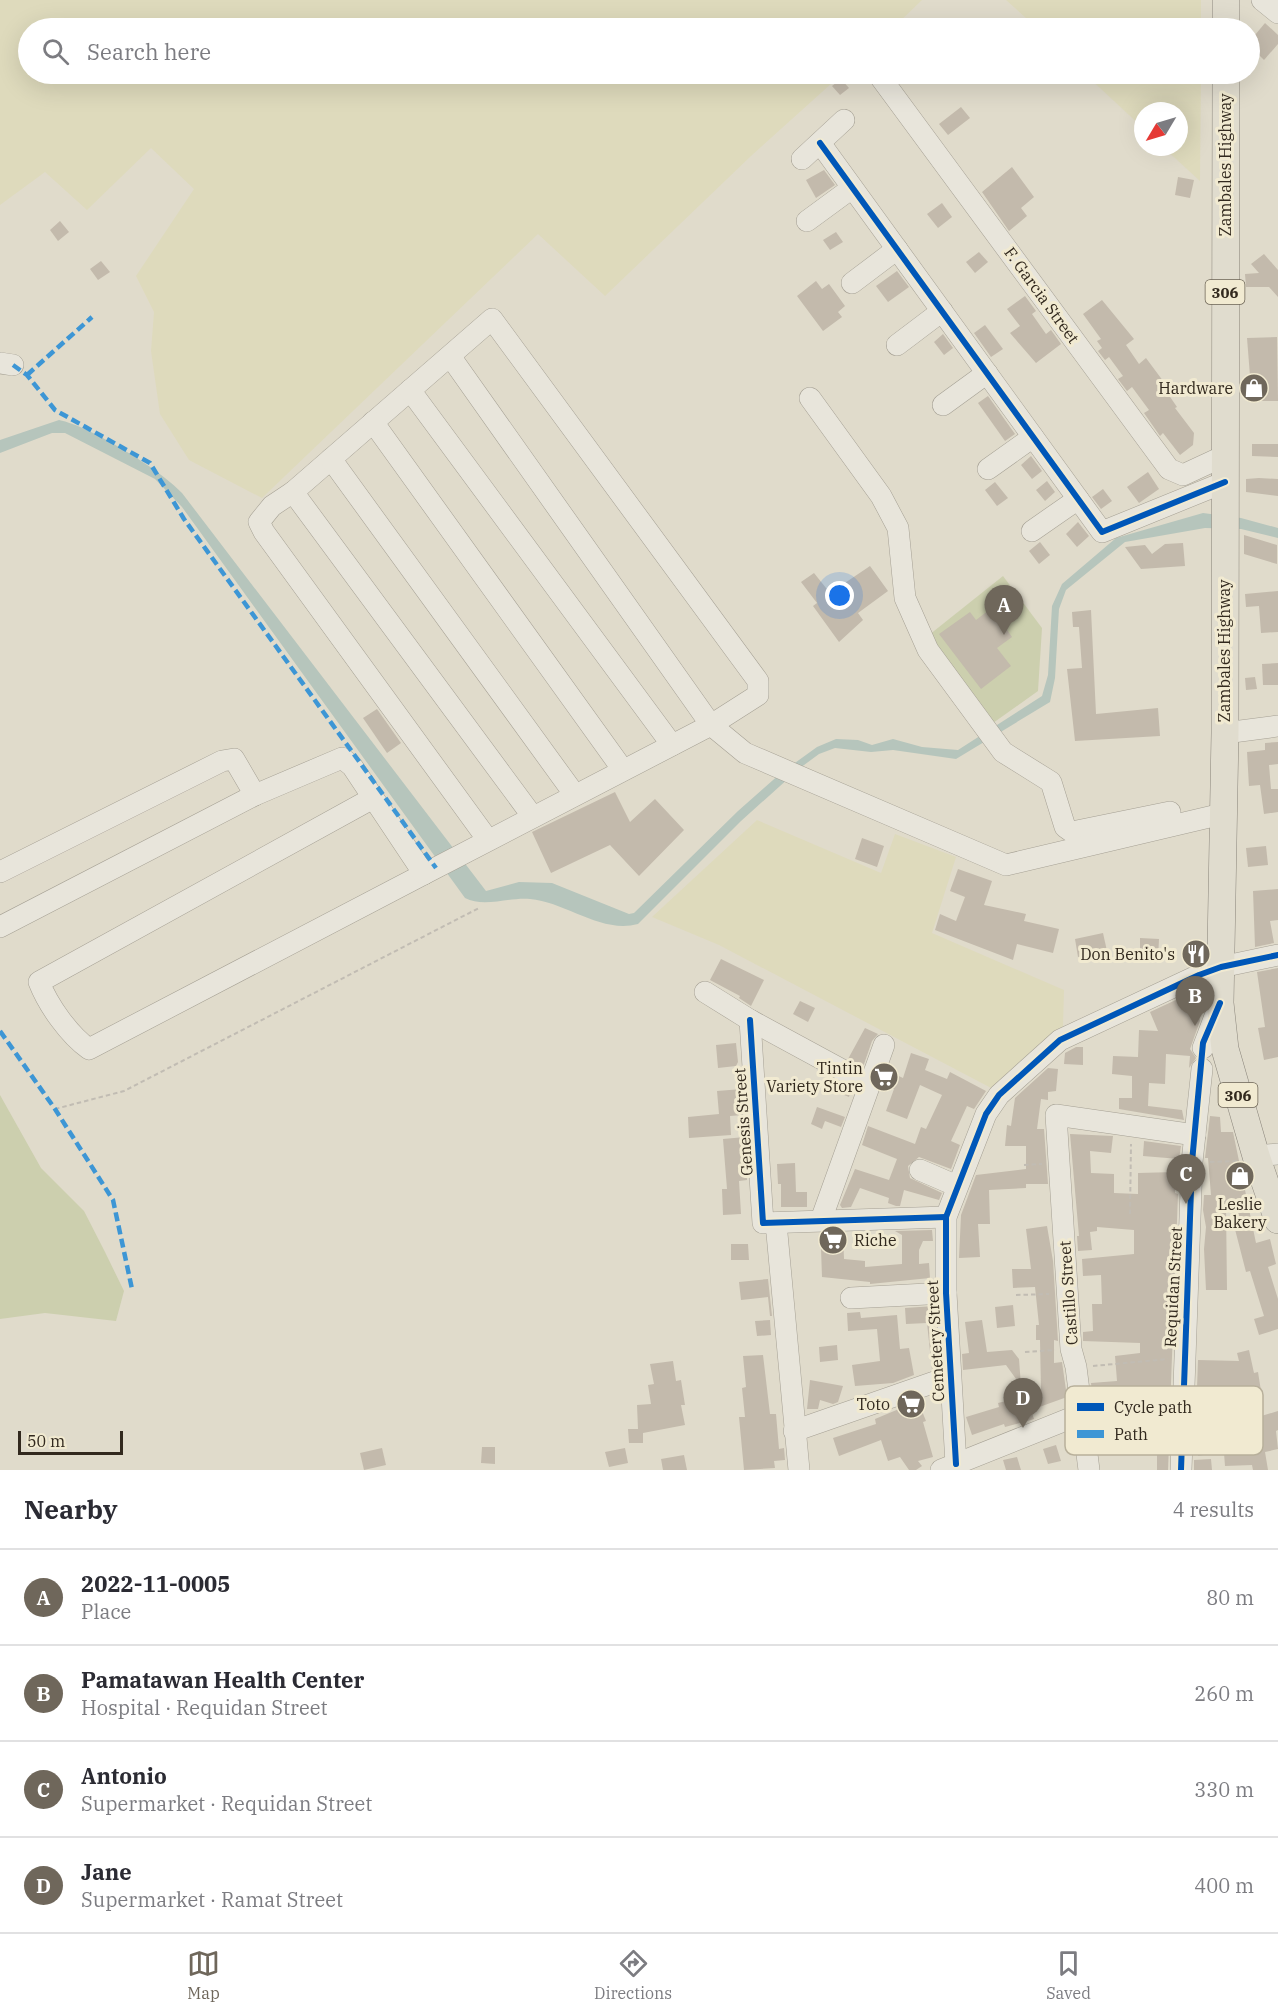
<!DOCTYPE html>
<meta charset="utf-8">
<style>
body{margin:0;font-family:"IBM Plex Serif",serif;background:#f2f2f3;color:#2b2b33}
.compass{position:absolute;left:1134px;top:102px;width:54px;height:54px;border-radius:50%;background:#fff;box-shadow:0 6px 24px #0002;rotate:232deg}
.scale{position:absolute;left:18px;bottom:15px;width:105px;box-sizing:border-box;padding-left:6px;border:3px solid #32291e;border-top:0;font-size:16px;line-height:21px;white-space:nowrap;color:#32291e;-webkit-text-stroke:4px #f1ead1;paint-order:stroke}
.you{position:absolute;left:840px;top:596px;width:21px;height:21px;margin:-15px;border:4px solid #fff;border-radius:50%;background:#1a73e8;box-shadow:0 0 0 9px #1a73e833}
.badge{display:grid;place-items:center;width:39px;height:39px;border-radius:50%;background:#6f675b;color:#fff;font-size:20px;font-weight:700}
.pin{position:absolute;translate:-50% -50px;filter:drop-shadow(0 2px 3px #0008)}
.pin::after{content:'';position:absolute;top:32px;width:21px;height:18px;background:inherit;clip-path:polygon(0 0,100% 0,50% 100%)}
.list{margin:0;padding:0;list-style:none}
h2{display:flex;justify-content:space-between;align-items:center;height:78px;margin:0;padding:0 24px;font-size:26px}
h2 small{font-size:20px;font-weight:400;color:#7c7c81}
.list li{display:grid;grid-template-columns:39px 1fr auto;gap:18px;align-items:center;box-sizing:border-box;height:96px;padding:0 24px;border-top:2px solid #e1e1e2}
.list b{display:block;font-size:22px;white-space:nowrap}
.list p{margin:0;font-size:20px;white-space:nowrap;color:#7c7c81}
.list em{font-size:20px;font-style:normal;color:#7c7c81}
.icon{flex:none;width:33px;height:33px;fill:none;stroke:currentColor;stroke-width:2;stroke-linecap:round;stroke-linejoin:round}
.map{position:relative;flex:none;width:1278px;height:1470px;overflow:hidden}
.search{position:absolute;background:#fff;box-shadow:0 6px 24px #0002;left:18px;right:18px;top:18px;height:66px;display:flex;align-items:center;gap:15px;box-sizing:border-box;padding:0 21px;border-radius:33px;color:#7c7c81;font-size:22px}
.sheet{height:462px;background:#fff}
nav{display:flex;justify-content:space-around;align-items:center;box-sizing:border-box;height:84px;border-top:2px solid #e1e1e2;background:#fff;font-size:16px;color:#7c7c81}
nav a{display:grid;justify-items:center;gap:3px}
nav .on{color:#6f675b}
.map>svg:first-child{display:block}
.farmland{fill:#dedabc}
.green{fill:#cccfae}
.water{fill:#b6c5bc}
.building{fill:#c3baac}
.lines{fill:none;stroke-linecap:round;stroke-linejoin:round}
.minor-casing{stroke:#a5a094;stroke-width:22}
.major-casing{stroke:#8a857b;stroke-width:28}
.path{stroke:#c1bcb3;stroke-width:2;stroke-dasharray:4.5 3;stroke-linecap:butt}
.minor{stroke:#e8e5db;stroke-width:21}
.major{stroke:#e0dcce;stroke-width:27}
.quiet{stroke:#3d96d5;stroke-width:4.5;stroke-dasharray:9 4.5;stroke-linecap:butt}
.cycleway-casing{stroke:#f1ead1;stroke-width:10}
.cycleway{stroke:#0057b8;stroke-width:6}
.labels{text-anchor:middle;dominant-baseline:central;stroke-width:6;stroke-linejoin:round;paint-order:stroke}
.shield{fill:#f1ead1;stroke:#6b6354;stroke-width:1.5}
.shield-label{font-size:15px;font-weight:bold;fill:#32291e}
.street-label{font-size:16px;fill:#32291e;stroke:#f1ead1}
.poi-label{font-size:16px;fill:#32291e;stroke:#f1ead1;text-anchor:end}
.key{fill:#f1ead1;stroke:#b8b09b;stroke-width:1.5}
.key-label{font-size:16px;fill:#32291e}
</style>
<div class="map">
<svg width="1278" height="1470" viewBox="0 0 1278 1470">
<rect width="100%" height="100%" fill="#e0dbcb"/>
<g class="farmland">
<path d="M0 0H922L893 28H28V74H842L751 156 605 296 538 234 262 498 189 460 160 414 151 351 154 312 136 276 194 189 151 148 87 210 45 172 0 205Z"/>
<path d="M1006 0H1201V28H1037Z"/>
<path d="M1085 74H1201L1200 181 1163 147H1179V111H1143V128Z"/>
<path d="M757 820 881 873 895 834 956 857 932 933 1064 990 1063 1027 995 1090 719 945 652 917Z"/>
</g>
<g class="green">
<path d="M1003 576 1042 628 1038 691 993 723 929 635Z"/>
<path d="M0 1095 41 1168 84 1211 105 1252 124 1291 116 1321 45 1313 0 1319Z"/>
</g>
<path class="water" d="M59 420C90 426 161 470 182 493L486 891 519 882 552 883 629 914 634 913 738 811 781 773 817 747 836 739 858 740 872 745 893 739 922 747 958 750 1042 696 1048 675 1052 606 1062 584 1116 538 1203 513 1241 518 1278 528V538L1241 529 1205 528 1125 542 1066 590 1059 609 1055 678 1050 702 956 759 893 750 871 752 835 748 819 754 800 768 741 821 638 924C601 934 566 902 530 899 508 897 484 908 465 898L182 507 155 479 65 433H52L0 453V440Z"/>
<g class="building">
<path d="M1265 23 1278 35V44L1264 60 1250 46V41Z"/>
<path d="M841 79 849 88 840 95 832 86Z"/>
<path d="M961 107 970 118 948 135 939 124Z"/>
<path d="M1012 167 1034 197 1021 208 1027 216 1009 231 982 192Z"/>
<path d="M824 170 835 185 816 198 806 180Z"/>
<path d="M1178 177 1194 180 1190 198 1175 195Z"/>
<path d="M942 203 952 217 938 228 927 214Z"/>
<path d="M60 221 69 232 58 241 50 230Z"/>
<path d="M836 232 843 242 830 250 823 240Z"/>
<path d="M979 252 988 262 975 273 966 262Z"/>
<path d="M1264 254 1278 270V297L1269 287H1246L1245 274 1259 273 1251 264Z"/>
<path d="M101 261 110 272 98 280 90 269Z"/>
<path d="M897 271 909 287 888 302 876 286Z"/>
<path d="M816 281 822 289 829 284 845 306 838 312 842 317 823 331 797 296Z"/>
<path d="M1025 296 1036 311 1032 314 1046 334 1051 330 1061 344 1036 363 1010 333 1020 326 1007 309Z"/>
<path d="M1102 300 1134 339 1126 345 1139 364 1146 358 1169 389 1166 391 1177 407 1175 408 1194 433 1193 445 1180 455 1163 433 1160 436 1144 413 1149 410 1132 387 1127 391 1118 379 1123 376 1109 357 1105 360 1098 351 1102 348 1097 341 1101 339 1083 314Z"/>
<path d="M985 325 1003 349 991 357 974 333Z"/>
<path d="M943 334 953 348 944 355 934 342Z"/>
<path d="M1277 337 1278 401H1252L1247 338Z"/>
<path d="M988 396 1015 434 1005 441 978 403Z"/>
<path d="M1252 444H1278V457L1252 456Z"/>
<path d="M1031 456 1042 471 1032 479 1021 465Z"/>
<path d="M1148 472 1159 489 1139 503 1127 487Z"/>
<path d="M1259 478 1278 479V496L1246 492V479Z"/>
<path d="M1047 481 1055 492 1045 501 1036 490Z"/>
<path d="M995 482 1008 498 997 506 985 490Z"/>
<path d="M1103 489 1112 501 1101 509 1092 497Z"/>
<path d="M1078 522 1089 536 1077 547 1066 534Z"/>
<path d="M1244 535 1277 545V564L1244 554Z"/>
<path d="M1040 542 1050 555 1039 564 1029 551Z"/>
<path d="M1183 543 1185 566 1141 569 1125 547 1145 545 1152 554 1165 544Z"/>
<path d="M870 566 888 591 858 613 863 620 839 642 813 606 817 603 801 582 814 573 830 593Z"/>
<path d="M1278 591V632L1261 633 1259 606 1246 607 1245 594Z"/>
<path d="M997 604 1009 619 1003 624 1012 637 997 648 1011 666 981 689 939 634 970 612 976 620Z"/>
<path d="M1091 610 1096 714 1158 708 1160 736 1075 741 1067 669 1082 668 1079 627H1073L1072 612Z"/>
<path d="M1278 663V685H1263L1262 664Z"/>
<path d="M1255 677 1257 689 1246 690 1245 678Z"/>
<path d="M377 709 401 743 387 753 363 718Z"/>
<path d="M1278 742V764L1269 765 1271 789H1278V812L1264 814 1260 785 1249 786 1247 752 1265 750V743Z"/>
<path d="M615 792 630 822 655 799 684 830 639 876 610 845 551 873 532 832Z"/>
<path d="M862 838 884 846 877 867 855 859Z"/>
<path d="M1266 846 1268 865 1248 867 1246 848Z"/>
<path d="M958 869 992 881 984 905 1026 914 1024 921 1059 929 1053 953 1017 944 1013 960 935 930 940 914 956 921 965 897 950 891Z"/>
<path d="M1278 889V920L1270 921 1274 943 1255 947 1253 891Z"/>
<path d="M1103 933 1107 951 1078 957 1075 939Z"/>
<path d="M1140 938 1159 939 1158 959 1140 958Z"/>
<path d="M1186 946H1201L1200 961H1186Z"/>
<path d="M721 959 764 980 751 1006 739 998 740 996 710 980Z"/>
<path d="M1278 968V1057L1264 1060 1258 1028 1265 1027 1257 972Z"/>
<path d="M1195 991 1200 1021 1190 1049 1196 1058 1189 1068 1190 1056 1166 1054 1165 1084 1149 1083 1148 1106 1182 1110 1184 1120 1119 1109V1098H1132V1076L1112 1074 1113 1056 1138 1057 1139 1030 1158 1031 1150 1012Z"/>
<path d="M800 1001 815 1008 808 1022 793 1014Z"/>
<path d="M865 1028 878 1034 872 1041 863 1067 848 1059Z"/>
<path d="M736 1043 738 1062 736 1066 718 1068 716 1045Z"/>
<path d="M1076 1047H1083V1065L1064 1064 1065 1053Z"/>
<path d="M911 1053 929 1059 925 1070 947 1079 950 1072 986 1091 974 1109 967 1106 951 1141 960 1145 951 1169 919 1157 908 1166 910 1178 942 1193 939 1200 904 1190 900 1206H896L888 1203 889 1198 860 1188 851 1207 842 1208 840 1205 855 1169 889 1180 897 1159 862 1145 868 1126 915 1144 921 1127 926 1129 942 1095 920 1085 907 1119 886 1111 894 1089 883 1084 888 1071 903 1078Z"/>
<path d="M1048 1068 1058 1069 1056 1091 1048 1092V1100L1041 1099 1037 1129H1044L1048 1184H1026V1188L989 1190 990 1224H978L980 1257 959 1258 961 1215 976 1175 1026 1169V1146H1005L1007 1125 1011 1126 1015 1098Z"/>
<path d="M836 1081 851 1089 849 1097 832 1090Z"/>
<path d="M742 1089 743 1115 730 1116 731 1135 689 1138 688 1117 719 1114 717 1091Z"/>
<path d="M817 1107 845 1117 841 1127 825 1121 822 1129 811 1124Z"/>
<path d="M1210 1116 1220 1117 1221 1132H1233L1256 1243 1270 1239 1276 1264 1268 1267 1278 1299V1329L1259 1335 1254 1319 1264 1316 1250 1271 1246 1272 1229 1206H1226L1227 1290H1206L1204 1249 1206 1227 1203 1210 1204 1195H1211L1208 1158H1205Z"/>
<path d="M1070 1134 1113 1136 1111 1153 1090 1151 1091 1173 1114 1174V1193L1138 1194V1173L1175 1172V1193L1178 1194 1170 1410H1166V1439L1126 1441V1436L1099 1438 1097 1402 1093 1401 1091 1383 1117 1381 1115 1356 1140 1353V1343L1083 1341V1332L1093 1331 1092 1304H1102L1101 1275 1083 1276 1082 1259 1134 1254V1230L1097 1227V1231L1090 1232 1092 1250 1078 1251 1077 1236H1079Z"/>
<path d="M745 1137 747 1180 739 1181 741 1214 723 1215 722 1189H727L723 1139Z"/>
<path d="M1144 1141 1181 1146 1179 1159 1143 1156Z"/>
<path d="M795 1163 796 1192H807V1207H781V1184H778L777 1164Z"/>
<path d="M1047 1226 1053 1261 1058 1341 1054 1340V1363L1062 1362 1067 1397 1031 1410 1034 1419 1031 1420 1005 1427 1004 1424 972 1435 966 1417 999 1407 998 1403 1022 1397H1035V1383L1041 1391 1040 1340H1036V1325H1039L1035 1287 1013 1288 1012 1269H1031L1026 1229Z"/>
<path d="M932 1230 933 1241H923L919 1250V1264L929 1263 930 1278 870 1284V1282L822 1277 821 1248H827V1234L843 1233 844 1259 865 1261V1267L902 1264V1235L895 1231Z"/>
<path d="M731 1244H748L749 1260H731Z"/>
<path d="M768 1279 772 1316H770L768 1297 741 1300 739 1282Z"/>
<path d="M1013 1305 1015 1326 997 1328 995 1307Z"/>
<path d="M934 1306 938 1367 932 1370 927 1323 906 1324 905 1308Z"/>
<path d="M860 1312 861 1318 897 1315 900 1349 909 1348 914 1375 893 1383 855 1386 852 1365 880 1361 877 1329 848 1331 847 1313Z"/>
<path d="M770 1320 771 1335 757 1336 755 1321Z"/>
<path d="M982 1320 987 1352 1012 1350 1019 1359 1021 1386 1006 1365 963 1370 962 1354 969 1353 965 1322Z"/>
<path d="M837 1345 838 1360 820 1362 819 1347Z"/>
<path d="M1249 1350 1254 1373 1258 1372 1261 1391H1254L1258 1417 1278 1411V1430L1276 1431 1278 1449 1265 1452 1268 1470H1253L1252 1465 1225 1466 1224 1453H1247L1243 1421 1212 1424 1208 1388H1197L1198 1360 1239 1361 1237 1353Z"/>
<path d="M763 1355 770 1414H776L779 1449 784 1448 785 1460 774 1461 775 1468 744 1470 739 1417H745L742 1388 746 1387 743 1356Z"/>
<path d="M673 1361 676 1381 681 1380 685 1405H681L685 1425 643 1433V1443H629L628 1429H638L637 1405 651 1404 648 1385 654 1384 650 1364Z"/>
<path d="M810 1380 843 1386 838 1402 833 1404 820 1400 818 1409H807Z"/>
<path d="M918 1401 926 1421 923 1422 933 1457 918 1461 922 1466 916 1470H909L900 1457 888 1461 881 1440 839 1456 833 1438 876 1424 875 1419Z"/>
<path d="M1056 1445 1061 1461 1048 1464 1043 1449Z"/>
<path d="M1157 1445H1169L1168 1470H1157Z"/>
<path d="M482 1447H495V1464L481 1463Z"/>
<path d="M382 1448 386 1465 364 1470 360 1453Z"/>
<path d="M625 1448 628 1463 609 1467 605 1452Z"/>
<path d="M684 1455 687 1470H663L661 1459Z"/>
<path d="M1017 1457 1021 1470H1006L1003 1460Z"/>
<path d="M1211 1459 1212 1470H1194V1460Z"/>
</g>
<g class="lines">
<g class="minor-casing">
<g id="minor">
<path d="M1262 0 1278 13"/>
<path d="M878 74 1169 469 1183 475 1224 456"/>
<path d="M820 143 1102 532 1225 482"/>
<path d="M802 159 844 120"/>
<path d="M807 221 852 188"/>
<path d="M852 283 897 249"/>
<path d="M897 345 942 311"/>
<path d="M450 356 711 725 758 695V681L492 319 293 492 533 817"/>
<path d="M0 363 13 365"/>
<path d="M410 390 672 745"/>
<path d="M810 398 881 496 898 528 905 598 928 650 1003 752 1051 782 1065 827 1072 832 1170 812"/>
<path d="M943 405 987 373"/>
<path d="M373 422 623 770"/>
<path d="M331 459 575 795"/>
<path d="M988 469 1033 437"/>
<path d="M293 492 272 506 259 522 264 532 488 840"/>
<path d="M1032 531 1078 499"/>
<path d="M1225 733 1278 726"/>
<path d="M373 798 39 982C48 1005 69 1035 89 1049L424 874"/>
<path d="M0 872 222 761 234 759 255 795"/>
<path d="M0 927 255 795 342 758 352 766 424 874 711 725 745 753 1006 865 1222 814"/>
<path d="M705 992 750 1020 868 1084"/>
<path d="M750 1020 763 1223 946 1217"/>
<path d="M1203 1048 1220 1003"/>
<path d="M1256 1156 1278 1154"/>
<path d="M920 1170 957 1186"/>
<path d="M821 1220 884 1045"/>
<path d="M776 1223 799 1470"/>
<path d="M851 1298 946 1293"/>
<path d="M794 1431 949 1377"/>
<path d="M956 1464 946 1293V1217L986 1114 999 1095 1060 1040 1199 975 1221 967 1278 955"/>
<path d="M941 1470 1081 1414"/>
<path d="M1089 1470 1076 1367 1071 1349 1056 1115 1195 1135"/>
<path d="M1181 1470 1192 1162 1202 1069"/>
</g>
</g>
<g class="major-casing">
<g id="major">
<path d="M1226 28V0"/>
<path d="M1226 74 1225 733 1220 1003 1225 1049 1256 1156 1278 1220"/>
</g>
</g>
<g class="path">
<path d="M55 1109 124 1091 479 908"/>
<path d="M1210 1162 1237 1161"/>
<path d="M1024 1165 1042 1164"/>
<path d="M1130 1214 1131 1144"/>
<path d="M1016 1295 1049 1294"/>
<path d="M1025 1352 1055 1350"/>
<path d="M1093 1366 1168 1359"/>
<path d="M1151 1440 1165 1438"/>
<path d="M1198 1455 1241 1448V1433"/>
</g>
<use href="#minor" class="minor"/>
<use href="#major" class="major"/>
<g class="quiet">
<path d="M13 365 27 375 55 410 150 463 184 519 436 868"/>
<path d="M27 375 92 317"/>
<path d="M0 1031 55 1109 113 1200 132 1289"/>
</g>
<g class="cycleway-casing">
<g id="cycleway">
<path d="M820 143 1102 532 1225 482"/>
<path d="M750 1020 763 1223 946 1217"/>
<path d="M956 1464 946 1293V1217L986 1114 999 1095 1060 1040 1199 975 1221 967 1278 955"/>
<path d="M1181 1470 1192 1162 1203 1043 1220 1003"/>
</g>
</g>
<use href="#cycleway" class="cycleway"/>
</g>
<defs>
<g id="shop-disc" transform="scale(1.5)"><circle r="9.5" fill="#6f675b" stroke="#f1ead1"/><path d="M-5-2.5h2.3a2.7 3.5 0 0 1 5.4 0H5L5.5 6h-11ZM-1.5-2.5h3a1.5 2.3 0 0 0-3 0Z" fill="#fff"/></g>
<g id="restaurant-disc" transform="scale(1.5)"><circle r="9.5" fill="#6f675b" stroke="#f1ead1"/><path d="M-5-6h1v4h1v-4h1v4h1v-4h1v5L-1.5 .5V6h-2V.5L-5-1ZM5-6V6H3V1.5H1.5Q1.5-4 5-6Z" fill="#fff"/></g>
<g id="supermarket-disc" transform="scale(1.5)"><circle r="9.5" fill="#6f675b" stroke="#f1ead1"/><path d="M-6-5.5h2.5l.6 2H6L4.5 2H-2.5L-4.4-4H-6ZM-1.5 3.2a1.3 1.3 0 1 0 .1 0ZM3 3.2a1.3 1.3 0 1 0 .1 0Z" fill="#fff"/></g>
</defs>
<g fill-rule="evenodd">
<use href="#shop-disc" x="1254" y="388"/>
<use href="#restaurant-disc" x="1196" y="954"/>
<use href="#supermarket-disc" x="884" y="1077"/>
<use href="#shop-disc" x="1240" y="1176"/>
<use href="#supermarket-disc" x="833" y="1240"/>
<use href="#supermarket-disc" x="911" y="1404"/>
</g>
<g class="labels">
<g class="shield">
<rect x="1205.5" y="280" width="39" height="24" rx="4.5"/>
<rect x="1218.5" y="1083" width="39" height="24" rx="4.5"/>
</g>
<g class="shield-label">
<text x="1225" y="292">306</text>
<text x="1238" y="1095">306</text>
</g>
<g class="street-label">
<text transform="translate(1225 165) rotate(-90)">Zambales Highway</text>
<text transform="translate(1042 295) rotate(54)">F. Garcia Street</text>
<text transform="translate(1224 651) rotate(-90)">Zambales Highway</text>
<text transform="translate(743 1122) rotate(-94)">Genesis Street</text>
<text transform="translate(1173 1287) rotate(-87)">Requidan Street</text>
<text transform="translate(1068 1293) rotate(-94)">Castillo Street</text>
<text transform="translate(935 1341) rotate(-93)">Cemetery Street</text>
</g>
<g class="poi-label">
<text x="1233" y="388">Hardware</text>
<text x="1175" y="954">Don Benito's</text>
<text x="863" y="1068">Tintin<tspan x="863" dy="18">Variety Store</tspan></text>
<text x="1240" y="1204" text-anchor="middle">Leslie<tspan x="1240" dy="18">Bakery</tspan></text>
<text x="854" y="1240" text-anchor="start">Riche</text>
<text x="890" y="1404">Toto</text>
</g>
</g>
<rect x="1065" y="1386" width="198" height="69" rx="9" class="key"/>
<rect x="1077" y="1403" width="27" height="8" fill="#0057b8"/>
<rect x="1077" y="1430" width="27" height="8" fill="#3d96d5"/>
<g class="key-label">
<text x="1114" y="1413">Cycle path</text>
<text x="1114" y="1440">Path</text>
</g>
</svg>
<svg class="compass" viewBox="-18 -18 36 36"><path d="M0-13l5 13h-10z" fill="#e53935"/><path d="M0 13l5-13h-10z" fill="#7c7c81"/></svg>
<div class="scale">50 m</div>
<div class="you"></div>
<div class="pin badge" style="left:1004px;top:635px">A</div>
<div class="pin badge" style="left:1195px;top:1026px">B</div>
<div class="pin badge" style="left:1186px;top:1204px">C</div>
<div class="pin badge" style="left:1023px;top:1428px">D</div>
<div class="search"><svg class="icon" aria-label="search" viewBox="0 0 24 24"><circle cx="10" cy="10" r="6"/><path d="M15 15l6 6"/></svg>Search here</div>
</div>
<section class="sheet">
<h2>Nearby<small>4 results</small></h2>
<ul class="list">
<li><span class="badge">A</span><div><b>2022-11-0005</b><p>Place</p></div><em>80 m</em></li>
<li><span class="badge">B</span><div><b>Pamatawan Health Center</b><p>Hospital · Requidan Street</p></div><em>260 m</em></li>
<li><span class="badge">C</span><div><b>Antonio</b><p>Supermarket · Requidan Street</p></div><em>330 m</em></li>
<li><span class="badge">D</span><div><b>Jane</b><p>Supermarket · Ramat Street</p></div><em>400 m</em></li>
</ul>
</section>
<nav>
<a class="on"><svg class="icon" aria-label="map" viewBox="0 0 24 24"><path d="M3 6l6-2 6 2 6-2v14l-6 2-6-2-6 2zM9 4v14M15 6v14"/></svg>Map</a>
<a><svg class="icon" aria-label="directions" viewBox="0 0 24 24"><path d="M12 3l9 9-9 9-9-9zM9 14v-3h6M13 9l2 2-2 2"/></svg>Directions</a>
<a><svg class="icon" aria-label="saved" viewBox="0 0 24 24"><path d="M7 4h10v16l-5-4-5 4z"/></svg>Saved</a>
</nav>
